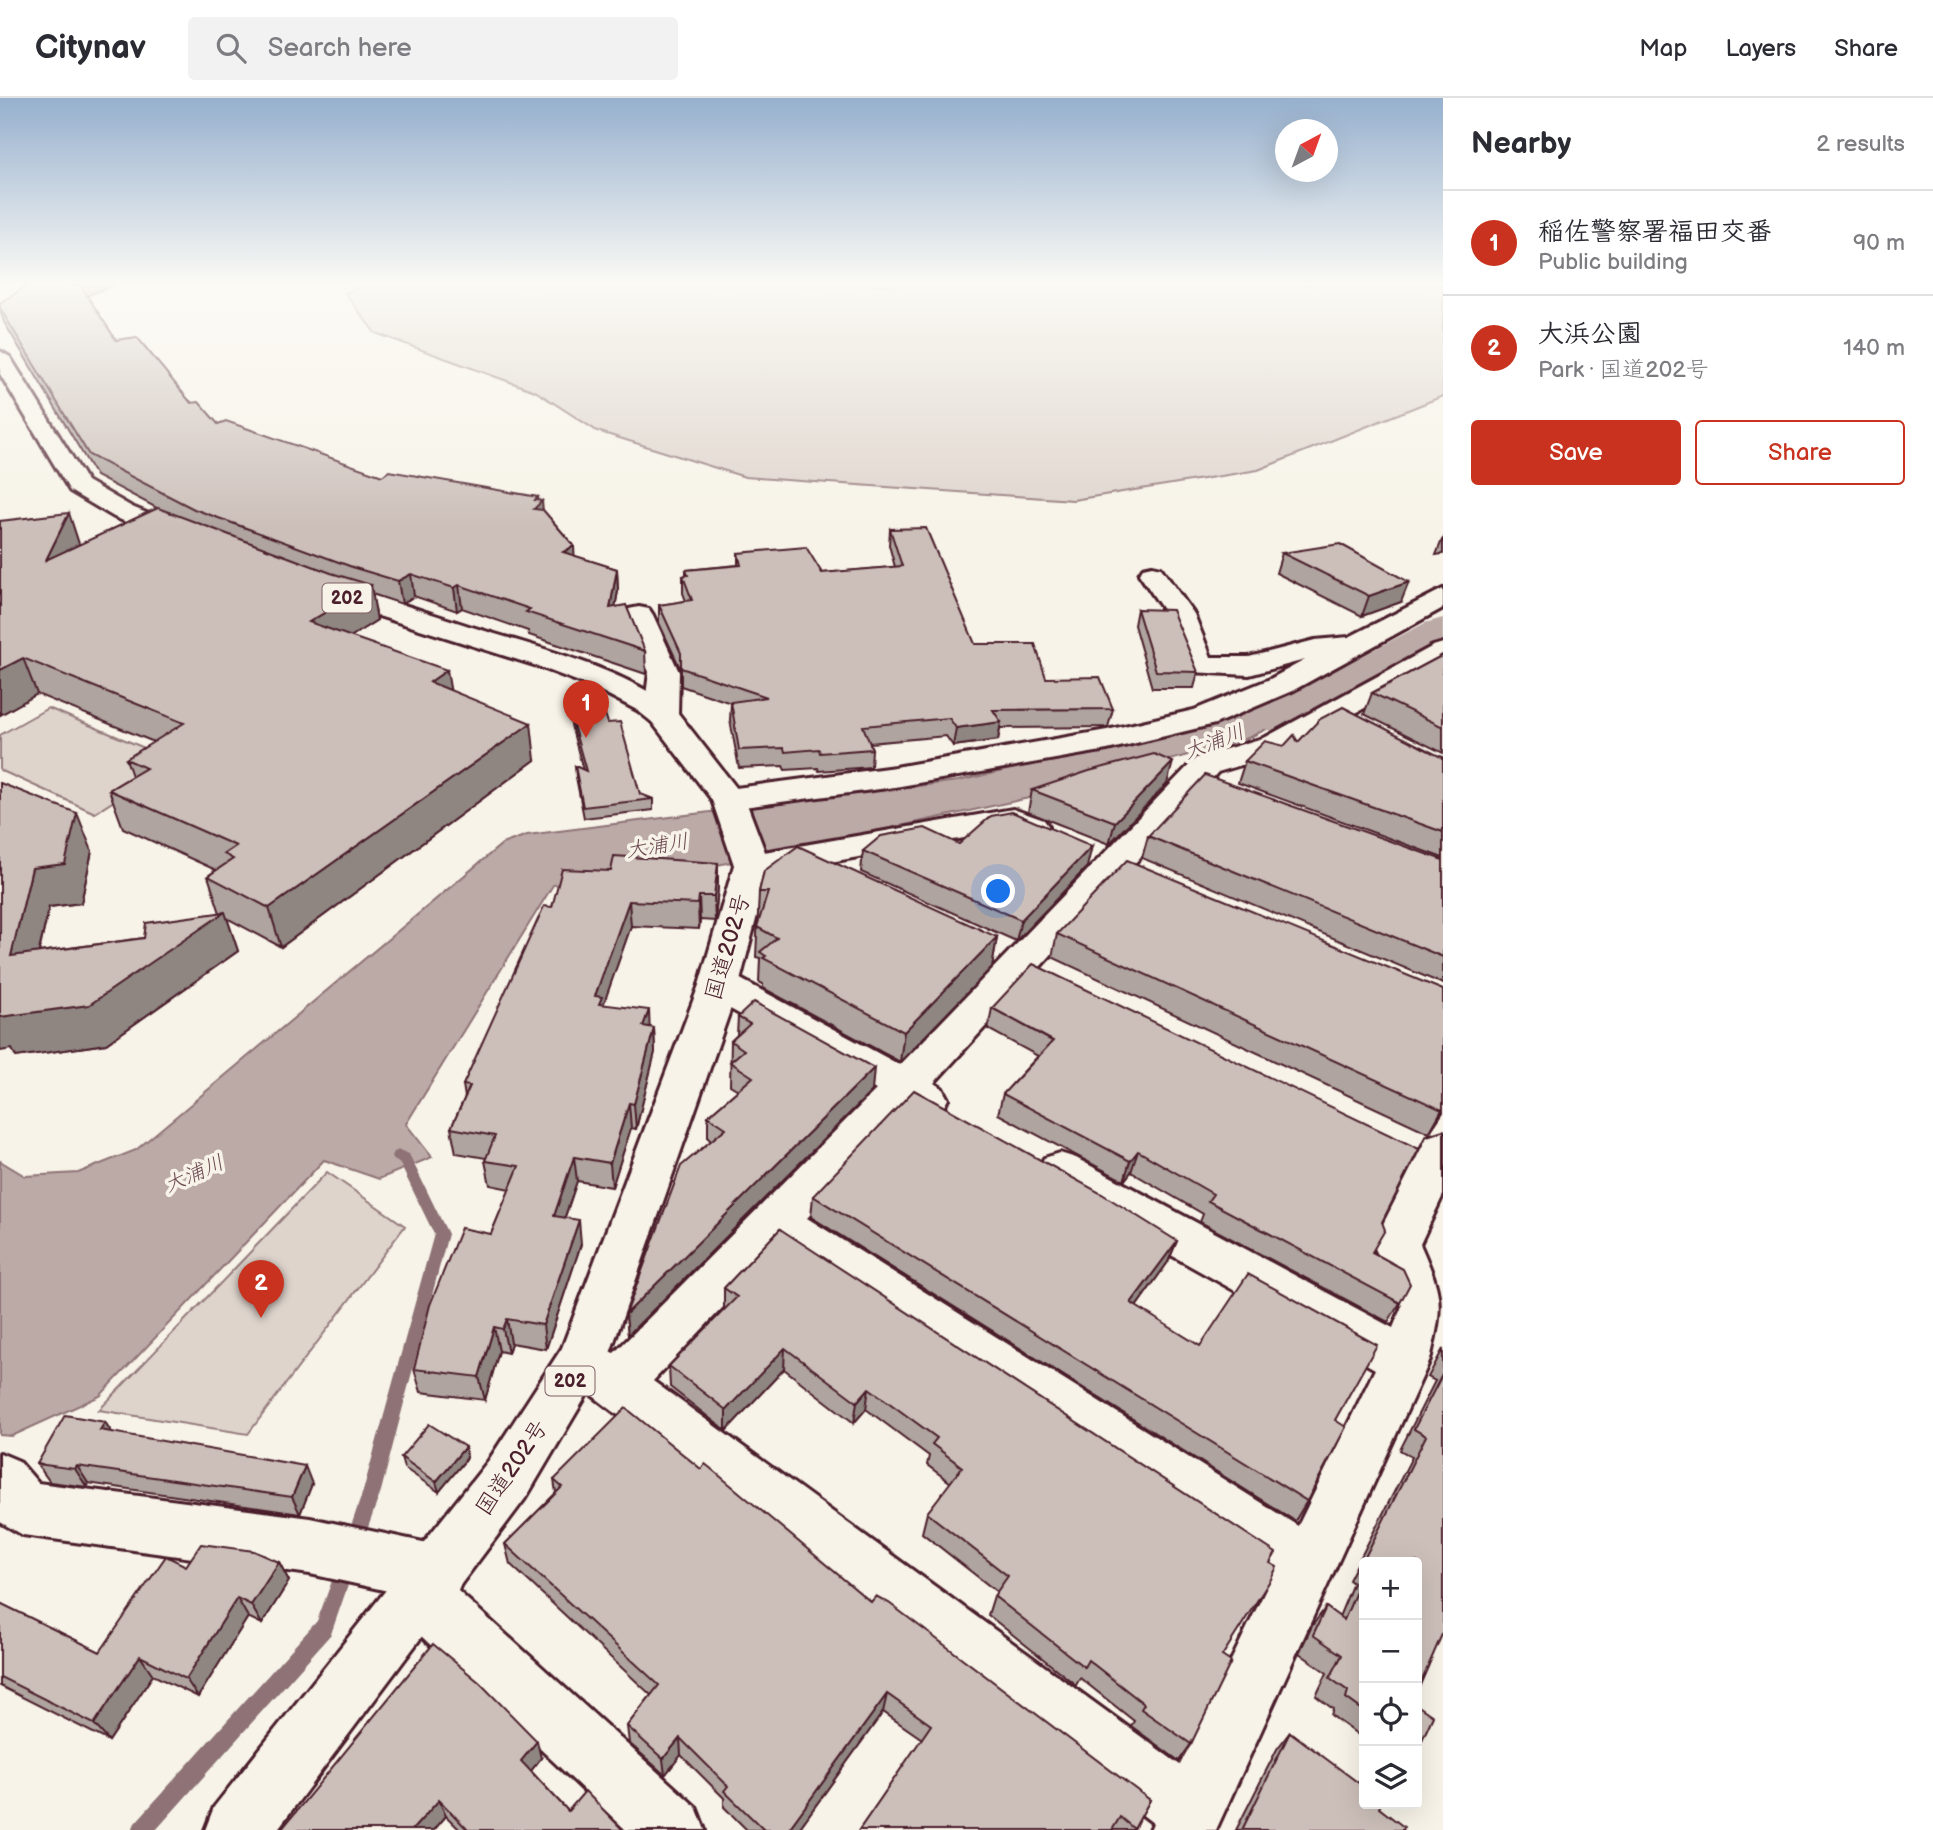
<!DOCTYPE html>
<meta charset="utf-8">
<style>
body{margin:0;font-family:"Balsamiq Sans","Klee One",sans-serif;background:#f2f2f3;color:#2b2b33}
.controls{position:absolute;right:21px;bottom:21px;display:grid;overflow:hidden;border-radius:7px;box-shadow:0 7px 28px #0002}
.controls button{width:63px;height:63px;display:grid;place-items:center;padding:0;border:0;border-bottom:2px solid #e1e1e2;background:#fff;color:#2b2b33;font:35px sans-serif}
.compass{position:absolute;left:1275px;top:21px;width:63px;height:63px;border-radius:50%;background:#fff;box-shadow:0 7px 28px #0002;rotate:41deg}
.you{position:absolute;left:999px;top:794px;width:24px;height:24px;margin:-18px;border:5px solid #fff;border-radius:50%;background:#1a73e8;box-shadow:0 0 0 10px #1a73e833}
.badge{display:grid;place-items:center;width:46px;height:46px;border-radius:50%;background:#c8321e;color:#fff;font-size:23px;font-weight:700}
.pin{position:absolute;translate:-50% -58px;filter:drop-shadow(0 2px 4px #0008)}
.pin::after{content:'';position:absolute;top:37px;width:24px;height:21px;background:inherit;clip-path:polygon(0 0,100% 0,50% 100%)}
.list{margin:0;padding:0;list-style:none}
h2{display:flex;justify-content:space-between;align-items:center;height:91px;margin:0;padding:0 28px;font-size:30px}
h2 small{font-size:23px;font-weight:400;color:#7c7c81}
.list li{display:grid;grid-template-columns:46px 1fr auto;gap:21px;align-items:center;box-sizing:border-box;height:105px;padding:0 28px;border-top:2px solid #e1e1e2}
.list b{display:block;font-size:26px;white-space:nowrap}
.list p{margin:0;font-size:23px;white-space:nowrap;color:#7c7c81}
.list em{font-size:23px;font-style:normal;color:#7c7c81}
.actions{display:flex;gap:14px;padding:21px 28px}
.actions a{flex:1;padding:16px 0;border:2px solid #c8321e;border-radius:7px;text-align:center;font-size:24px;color:#c8321e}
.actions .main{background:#c8321e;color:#fff}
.icon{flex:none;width:38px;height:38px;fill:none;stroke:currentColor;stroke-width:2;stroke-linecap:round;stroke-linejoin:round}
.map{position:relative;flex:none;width:1443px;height:1732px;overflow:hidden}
header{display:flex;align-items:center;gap:42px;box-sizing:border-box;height:98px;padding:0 35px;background:#fff;border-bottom:2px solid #e1e1e2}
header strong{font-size:33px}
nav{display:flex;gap:38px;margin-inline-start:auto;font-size:24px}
.search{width:490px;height:63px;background:#f2f2f3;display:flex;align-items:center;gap:18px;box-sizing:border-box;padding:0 24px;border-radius:7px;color:#7c7c81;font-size:26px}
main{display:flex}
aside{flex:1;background:#fff}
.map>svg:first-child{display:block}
.green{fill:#ded4cc;stroke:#947a7c;stroke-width:2}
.water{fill:#bcaaa7;stroke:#8e7275;stroke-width:2}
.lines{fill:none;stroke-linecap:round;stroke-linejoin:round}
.stream{fill:#8e7275;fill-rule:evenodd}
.river{fill:#bcaaa7;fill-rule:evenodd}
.minor-casing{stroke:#4a1f2b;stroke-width:6}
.highway-casing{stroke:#4a1f2b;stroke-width:6}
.minor{fill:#f7f3e8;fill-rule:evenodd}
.highway{fill:#f7f3e8;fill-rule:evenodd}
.wall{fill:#afa49f;stroke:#4a1f2b;stroke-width:2}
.shaded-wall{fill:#8f8682;stroke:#4a1f2b;stroke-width:2}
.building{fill:#ccbfb9;stroke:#4a1f2b;stroke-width:2}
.labels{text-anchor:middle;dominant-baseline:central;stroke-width:7;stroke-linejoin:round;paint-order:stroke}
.shield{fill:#f7f3e8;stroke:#7e5f64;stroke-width:2}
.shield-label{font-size:18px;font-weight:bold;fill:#4a1f2b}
.water-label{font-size:21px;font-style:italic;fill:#6c4950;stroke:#f7f3e8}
.near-street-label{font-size:23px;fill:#4a1f2b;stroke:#f7f3e8}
</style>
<header>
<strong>Citynav</strong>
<div class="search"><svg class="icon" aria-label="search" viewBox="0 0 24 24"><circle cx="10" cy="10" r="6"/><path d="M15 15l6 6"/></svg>Search here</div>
<nav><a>Map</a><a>Layers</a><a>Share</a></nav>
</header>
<main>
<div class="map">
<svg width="1443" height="1732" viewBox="0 0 1443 1732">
<rect width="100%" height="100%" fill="#f7f3e8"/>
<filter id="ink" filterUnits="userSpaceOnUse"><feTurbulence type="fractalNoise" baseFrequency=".0143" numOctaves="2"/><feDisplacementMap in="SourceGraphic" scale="14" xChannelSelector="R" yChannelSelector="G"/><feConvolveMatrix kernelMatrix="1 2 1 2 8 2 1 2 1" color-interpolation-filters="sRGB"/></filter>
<g filter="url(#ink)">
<g class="green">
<path d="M364 187H1443V298L1258 372 1073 402 745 379 597 333 535 293 375 235 345 195Z"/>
<path d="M48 610 176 663 95 715 0 672V637Z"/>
<path d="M327 1074 405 1128 248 1336 99 1312Z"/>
</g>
<path class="water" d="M1339 565 1373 580 1248 640 1057 694 676 776 632 767 553 787 406 1026 432 1059 379 1081 324 1062 100 1298 12 1338 0 1337V1063L25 1078 78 1075 136 1052 502 746 527 737 958 683 1105 650Z"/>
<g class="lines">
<g class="stream">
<path d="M399 1052 409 1056 448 1136 381 1393 360 1452 354 1455 348 1452 345 1446 363 1393 434 1136 399 1064 394 1062 392 1058 394 1054Z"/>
<path d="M345 1461 351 1464 354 1470 331 1536 156 1732H132L135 1725 317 1523 339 1464Z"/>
</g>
<path class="river" d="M1443 520V557L1347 611 1301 630 1281 635 1261 630 1253 618 1261 606 1307 587 1425 525Z"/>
<g class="minor-casing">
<g id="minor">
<path d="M1152 468 1161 470 1194 516 1211 559H1249L1315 542 1349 539 1443 491V510L1292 593 1215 626 1107 652 895 689 728 711 716 708 711 701 716 694 728 691 895 669 1107 632 1194 612 1270 581 1305 562 1249 577 1190 574 1166 516 1139 476 1143 470Z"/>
<path d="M639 509 649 511 653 517 679 574 678 617 674 624 663 626 652 624 648 617 646 598 649 574 625 517 629 511Z"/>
<path d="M1443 545V566L1288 653 1218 674 934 985 942 990 948 1001 942 1012 927 1017 910 1011 807 1120 1298 1428 1375 1271 1044 1086 1038 1073 1044 1060 1060 1055 1076 1060 1393 1230 1402 1208 1373 1146 1427 1039 1443 1034V1097L1420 1146C1443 1198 1443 1205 1430 1262L1216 1732H1150L1153 1725 580 1288 573 1272 580 1256 598 1249 614 1255 876 992 705 897 699 887 705 877 719 873 733 877 900 967 1196 660 1266 639 1433 548ZM779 1150 1273 1477 1180 1667 653 1283Z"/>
<path d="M1013 711 1044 722 1049 729 1044 736 1032 739 1009 732 752 778 739 775 734 767 739 759 752 756Z"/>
<path d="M0 1355 19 1363 38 1385 310 1420 437 1447 457 1455 465 1475 458 1493 696 1709 705 1732H626L400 1518 391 1498 393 1494 310 1476 23 1437 0 1424Z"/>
</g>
</g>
<g class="highway-casing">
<g id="highway">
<path d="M0 253 10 259 87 383 132 409 195 435 199 440 195 445H177L114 419 70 393 0 276Z"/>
<path d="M325 484C374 496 422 513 469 528 539 550 614 567 674 610L745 701 770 767 739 887 608 1261 527 1398 277 1732H205L214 1709 489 1362 562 1250 699 887 734 767 712 702 652 624 637 612 595 590 537 568 315 498 311 492 315 486Z"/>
</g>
</g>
<use href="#minor" class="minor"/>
<use href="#highway" class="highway"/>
</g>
<g class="wall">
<path d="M87 198 116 242 218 326 382 378 539 403 543 412 574 448V458L617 471 618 493 615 509 645 553 646 576 529 537 528 533 462 510 457 513 414 498 402 506 372 496 377 522 350 539 450 592 535 662 281 849 227 820 238 853 106 946 16 959 12 951 0 685 92 753 81 805 49 809 39 854 144 840 220 815 208 778 216 772 123 730 109 692 132 678 126 661 154 644 37 596 0 617V423L80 447 157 410 96 378 4 224 0 212V210Z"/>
<path d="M890 431 975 546 1113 611 1108 629 1000 630 998 642 953 648 946 638 870 645 872 651 871 669 819 673 818 670 785 672 783 668 739 670 730 622 731 605 681 588V572L659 525V507L686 503 683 495V478L686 477V472L738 467V455L822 475 895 469 889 447Z"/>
<path d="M1443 441V456L1436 457 1442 442Z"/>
<path d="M1282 455 1401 504 1362 518 1276 475Z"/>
<path d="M1137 511 1198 574 1194 590H1152L1134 527Z"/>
<path d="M1443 557V655L1364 616 1372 595Z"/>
<path d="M570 616 608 625 640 696 653 701V712L584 720 576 679 575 668 583 672 571 627Z"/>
<path d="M1298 644 1443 659V760L1238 685 1245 663Z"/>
<path d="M1167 686 1109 746 1028 714 1032 692Z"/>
<path d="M1148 738 1443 762V886L1142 760Z"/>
<path d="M959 746 1087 769 1016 843 861 774 863 753Z"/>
<path d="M718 765V789L715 823 700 822 699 831 631 828 603 906 650 929 654 930 655 954 636 1031 631 1030 612 1089 577 1083 565 1119 581 1146 546 1251 511 1245 508 1255 499 1253 485 1302 421 1294 414 1271 491 1136 510 1091 490 1087 485 1063 486 1060 456 1055 451 1030 465 999 463 987 552 809 611 773Z"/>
<path d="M764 773 997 839 992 869 900 964 763 890V886L759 884 760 860 756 859 759 794Z"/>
<path d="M1057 836 1443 892V1014L1429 1035 1052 859Z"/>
<path d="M992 910 1382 1124 1373 1154 1400 1205 1388 1224 1200 1124 1203 1116 1131 1074 1124 1083 998 1016 1003 996 1038 958 988 931Z"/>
<path d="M738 919 872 993 628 1237 626 1216 711 1043 708 1040V1018L738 992 730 987 731 943 737 937Z"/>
<path d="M813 1098 1177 1143 1168 1164 1136 1209 1200 1248 1335 1322 1307 1403 1295 1423 811 1119Z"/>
<path d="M780 1131 1222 1558 1191 1646 1179 1663 1131 1628 1134 1623 1080 1580 1076 1587 988 1517 994 1498 997 1494 922 1435 927 1415 951 1385 927 1367 929 1358 866 1311 854 1325 784 1271 726 1333 670 1289 669 1268 724 1212V1190Z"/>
<path d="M1443 1251V1534L1417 1464H1364V1641L1331 1617 1333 1611 1316 1598 1327 1575 1299 1555 1312 1528 1326 1509 1339 1519 1353 1485 1349 1482 1412 1359 1400 1352 1435 1283 1428 1279Z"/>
<path d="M105 1324 111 1334 312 1386 300 1416 88 1385 87 1389 50 1384 37 1366Z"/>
<path d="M465 1349 467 1360 439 1394 404 1370 401 1359Z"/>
<path d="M701 1371 871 1504 1150 1702 1133 1732H859L922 1641 883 1614 798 1732H747L724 1709V1700L681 1657 665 1677 629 1645 627 1628 651 1597 510 1466 505 1446 556 1395 554 1382Z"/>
<path d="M279 1464 289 1483 262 1526 248 1519 198 1599 153 1577 109 1643 0 1588V1505L100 1554 186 1468Z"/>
<path d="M1290 1634 1379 1710 1403 1732H1236L1277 1651Z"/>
<path d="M541 1660 531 1673 568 1713 623 1732H460L446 1718 434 1732H281Z"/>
</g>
<g class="shaded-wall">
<path d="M78 187H113L82 200Z"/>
<path d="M538 399 539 406 542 403 544 425 536 432 535 402Z"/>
<path d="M69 415 80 449 46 462Z"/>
<path d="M574 448 575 469 563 454Z"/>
<path d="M617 471 618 493 611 533 610 510Z"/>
<path d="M411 476 414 498 402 506 398 483Z"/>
<path d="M1409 484 1401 504 1362 518 1369 498Z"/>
<path d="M371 487 377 522 317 560 309 524Z"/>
<path d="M459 487 462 510 457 513 454 490Z"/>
<path d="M23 560 37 596 0 617V572Z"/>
<path d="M447 572 453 608 430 584Z"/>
<path d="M1001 624 998 642 953 648 956 630Z"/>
<path d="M531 625 535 662 281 849 269 810Z"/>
<path d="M1173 664 1167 686 1109 746 1115 724Z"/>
<path d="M77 715 92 753 81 805 49 809 29 897 11 858 32 770Z"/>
<path d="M1092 748 1087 769 1016 843 1021 822Z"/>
<path d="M718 765V789L715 823 714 798Z"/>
<path d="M699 798 700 822 699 831 698 806Z"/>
<path d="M629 803 631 828 603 908 604 924 595 898Z"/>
<path d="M225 814 238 853 106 946 16 959 12 951 0 953V914Z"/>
<path d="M997 839 992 869 900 964 904 934Z"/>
<path d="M649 912 650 937 643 928Z"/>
<path d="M654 930 655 954 636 1031 634 1006Z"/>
<path d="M874 970 872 993 628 1237 626 1216Z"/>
<path d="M629 1005 631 1030 612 1089 610 1065Z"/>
<path d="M1443 1010V1014L1429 1035Z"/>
<path d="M1138 1053 1131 1074 1124 1083 1130 1063Z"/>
<path d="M574 1059 577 1083 557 1142 554 1118Z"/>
<path d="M579 1122 581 1146 546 1251 543 1227Z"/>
<path d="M1177 1143 1168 1164 1123 1227 1131 1205Z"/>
<path d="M507 1221 511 1245 508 1255 503 1231Z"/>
<path d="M494 1229 499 1253 485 1302 479 1279Z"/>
<path d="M785 1250 784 1271 726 1333V1312Z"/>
<path d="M869 1290 866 1311 854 1325 857 1304Z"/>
<path d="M105 1324 116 1341 100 1332Z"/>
<path d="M465 1349 467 1360 439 1394 436 1384Z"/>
<path d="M77 1368 88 1385 87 1389 75 1371Z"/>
<path d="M305 1368 312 1386 300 1416 292 1399Z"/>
<path d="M279 1464 289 1483 262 1526 251 1507Z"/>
<path d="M237 1500 248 1519 198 1599 186 1581Z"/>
<path d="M140 1558 153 1577 109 1643 94 1626Z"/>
<path d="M887 1596 883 1614 798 1732H788Z"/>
<path d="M680 1640 681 1657 665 1677 663 1661Z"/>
<path d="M537 1643 541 1660 526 1679 521 1663Z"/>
<path d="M439 1702 446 1718 434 1732H412Z"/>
</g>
<g class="building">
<path d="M28 187H80L116 242 137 239 191 305 199 304 218 326 226 323 382 378 389 373 538 399 535 402 542 403 534 411 543 412 574 448 563 454 617 471 610 510 626 507 645 553 526 514 530 511 459 487 454 490 411 476 398 483 355 470 194 411 89 357 0 210V205Z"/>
<path d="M158 410 331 475 371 487 309 524 447 572 430 584 531 625 269 810 208 778 233 761 224 756 236 748 109 692 146 670 126 661 184 625 23 560 0 572V423L69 415 46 462Z"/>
<path d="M926 430 975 546H1035L1046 580 1100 579 1113 611 993 612 1001 624 956 630 949 620 863 628 872 651 820 655 819 651 785 654 784 650 739 652 731 604 767 599 681 570V555L659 507 692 502 683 478 688 477 686 472 741 467 738 455 806 449 822 475 902 468 890 431Z"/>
<path d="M1340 446 1409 484 1369 498 1282 455Z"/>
<path d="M1137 511 1172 512 1198 574 1156 573Z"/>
<path d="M1443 557V629L1372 595Z"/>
<path d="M1343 609 1439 658 1443 659V734L1245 663 1265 643 1284 648 1294 637 1298 644 1320 621Z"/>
<path d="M604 613 608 625 620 624 640 696 653 701 583 709 575 668 586 673 570 616Z"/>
<path d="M1154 656 1173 664 1115 724 1032 692 1089 673Z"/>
<path d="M1205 677 1443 762V859L1148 738Z"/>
<path d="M0 685 77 715 65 766 32 770 11 858 144 840 146 825 225 814 89 907 0 919Z"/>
<path d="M1012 714 1092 748 1021 822 863 753 881 738 925 730 959 746 991 718Z"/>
<path d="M798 748 997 839 904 934 763 860 766 858 760 854 777 840 757 829 768 794H759L764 773Z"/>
<path d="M614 758 718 765 714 798H699L698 806 629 803 595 898 602 899 599 906 649 912 643 928 654 930 634 1006 629 1005 610 1065 574 1059 554 1118 579 1122 543 1227 507 1221 503 1231 494 1229 479 1279 414 1271 430 1207 461 1130 491 1136 519 1068 485 1063 495 1038 451 1030 470 988 463 987 544 808 552 809 562 771 611 773Z"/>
<path d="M1127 762 1443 892V1010L1442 1012 1057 836Z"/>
<path d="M1033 866 1419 1051 1382 1124 1385 1132 1372 1154 1403 1171 1410 1186 1400 1205 1208 1103 1213 1096 1138 1053 1130 1063 1003 996 1053 943 992 910Z"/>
<path d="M754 904 874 970 626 1216 681 1068 726 1030 708 1018 753 979 730 964 744 952 731 943 750 926 738 919Z"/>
<path d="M914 992 1102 1096 1177 1143 1131 1205 1200 1248 1248 1176 1377 1247 1335 1322 1346 1329 1307 1403 813 1098Z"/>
<path d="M780 1131 1276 1455 1270 1465 1277 1469 1271 1481 1222 1558 1231 1564 1191 1646 1141 1611 1144 1606 1088 1562 1084 1569 994 1498 1008 1478 927 1415 962 1369 932 1346 937 1340 869 1290 857 1304 785 1250 726 1312 669 1268 737 1199 724 1190Z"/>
<path d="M1443 1275V1534L1417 1594V1464H1365L1363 1463 1426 1338 1414 1331Z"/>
<path d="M626 1310 701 1371 705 1366 709 1369 871 1504 876 1498 889 1505 1150 1702 1134 1731 1120 1719 1112 1732H859L931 1627 887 1596 788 1732H764L724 1693 728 1688 680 1640 663 1661 627 1628 659 1587 505 1446 562 1389 554 1382Z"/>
<path d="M65 1317 105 1324 100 1332 305 1368 292 1399 77 1368 75 1371 37 1366Z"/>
<path d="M429 1326 465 1349 436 1384 401 1359Z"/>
<path d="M201 1446 254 1453 279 1464 251 1507 237 1500 186 1581 140 1558 94 1626 0 1579V1505L100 1554 166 1458 186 1468Z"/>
<path d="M1364 1475V1613L1346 1600 1348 1593 1330 1580 1342 1557 1313 1537 1326 1509 1344 1522Z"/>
<path d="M433 1546 479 1584 537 1643 521 1663 568 1713 585 1693 623 1732H468L439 1702 412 1732H281Z"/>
<path d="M1417 1607 1433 1618 1418 1651 1417 1650Z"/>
<path d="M1290 1634 1364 1689V1706H1381L1379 1710 1404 1729 1403 1732H1242Z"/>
</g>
</g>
<linearGradient id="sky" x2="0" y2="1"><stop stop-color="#96b0ce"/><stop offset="0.43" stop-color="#fbfaf5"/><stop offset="1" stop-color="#fbfaf5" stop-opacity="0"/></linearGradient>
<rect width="1443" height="430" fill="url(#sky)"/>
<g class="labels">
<g class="shield">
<rect x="322.5" y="485.5" width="49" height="29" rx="5"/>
<rect x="545.5" y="1268.5" width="49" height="29" rx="5"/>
</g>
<g class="shield-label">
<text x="347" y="500">202</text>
<text x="570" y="1283">202</text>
</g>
<g class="water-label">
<text transform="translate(1214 644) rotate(-21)">大浦川</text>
<text transform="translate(657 748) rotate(-9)">大浦川</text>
<text transform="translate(194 1076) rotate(-24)">大浦川</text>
</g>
<g class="near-street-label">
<text transform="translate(728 849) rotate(-74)">国道202号</text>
<text transform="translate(512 1370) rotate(-56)">国道202号</text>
</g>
</g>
</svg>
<div class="controls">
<button>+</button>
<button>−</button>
<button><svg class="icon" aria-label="locate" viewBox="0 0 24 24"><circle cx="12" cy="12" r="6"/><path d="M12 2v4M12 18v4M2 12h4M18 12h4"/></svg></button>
<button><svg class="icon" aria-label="layers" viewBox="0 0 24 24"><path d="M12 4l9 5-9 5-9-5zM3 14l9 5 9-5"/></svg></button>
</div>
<svg class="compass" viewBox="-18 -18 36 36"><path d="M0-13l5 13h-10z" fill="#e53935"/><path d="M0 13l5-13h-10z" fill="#7c7c81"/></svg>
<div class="you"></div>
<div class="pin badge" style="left:586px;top:640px">1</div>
<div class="pin badge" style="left:261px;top:1220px">2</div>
</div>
<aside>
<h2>Nearby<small>2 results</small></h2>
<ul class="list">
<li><span class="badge">1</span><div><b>稲佐警察署福田交番</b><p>Public building</p></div><em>90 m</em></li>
<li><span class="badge">2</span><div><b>大浜公園</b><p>Park · 国道202号</p></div><em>140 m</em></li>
</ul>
<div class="actions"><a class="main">Save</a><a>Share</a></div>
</aside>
</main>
